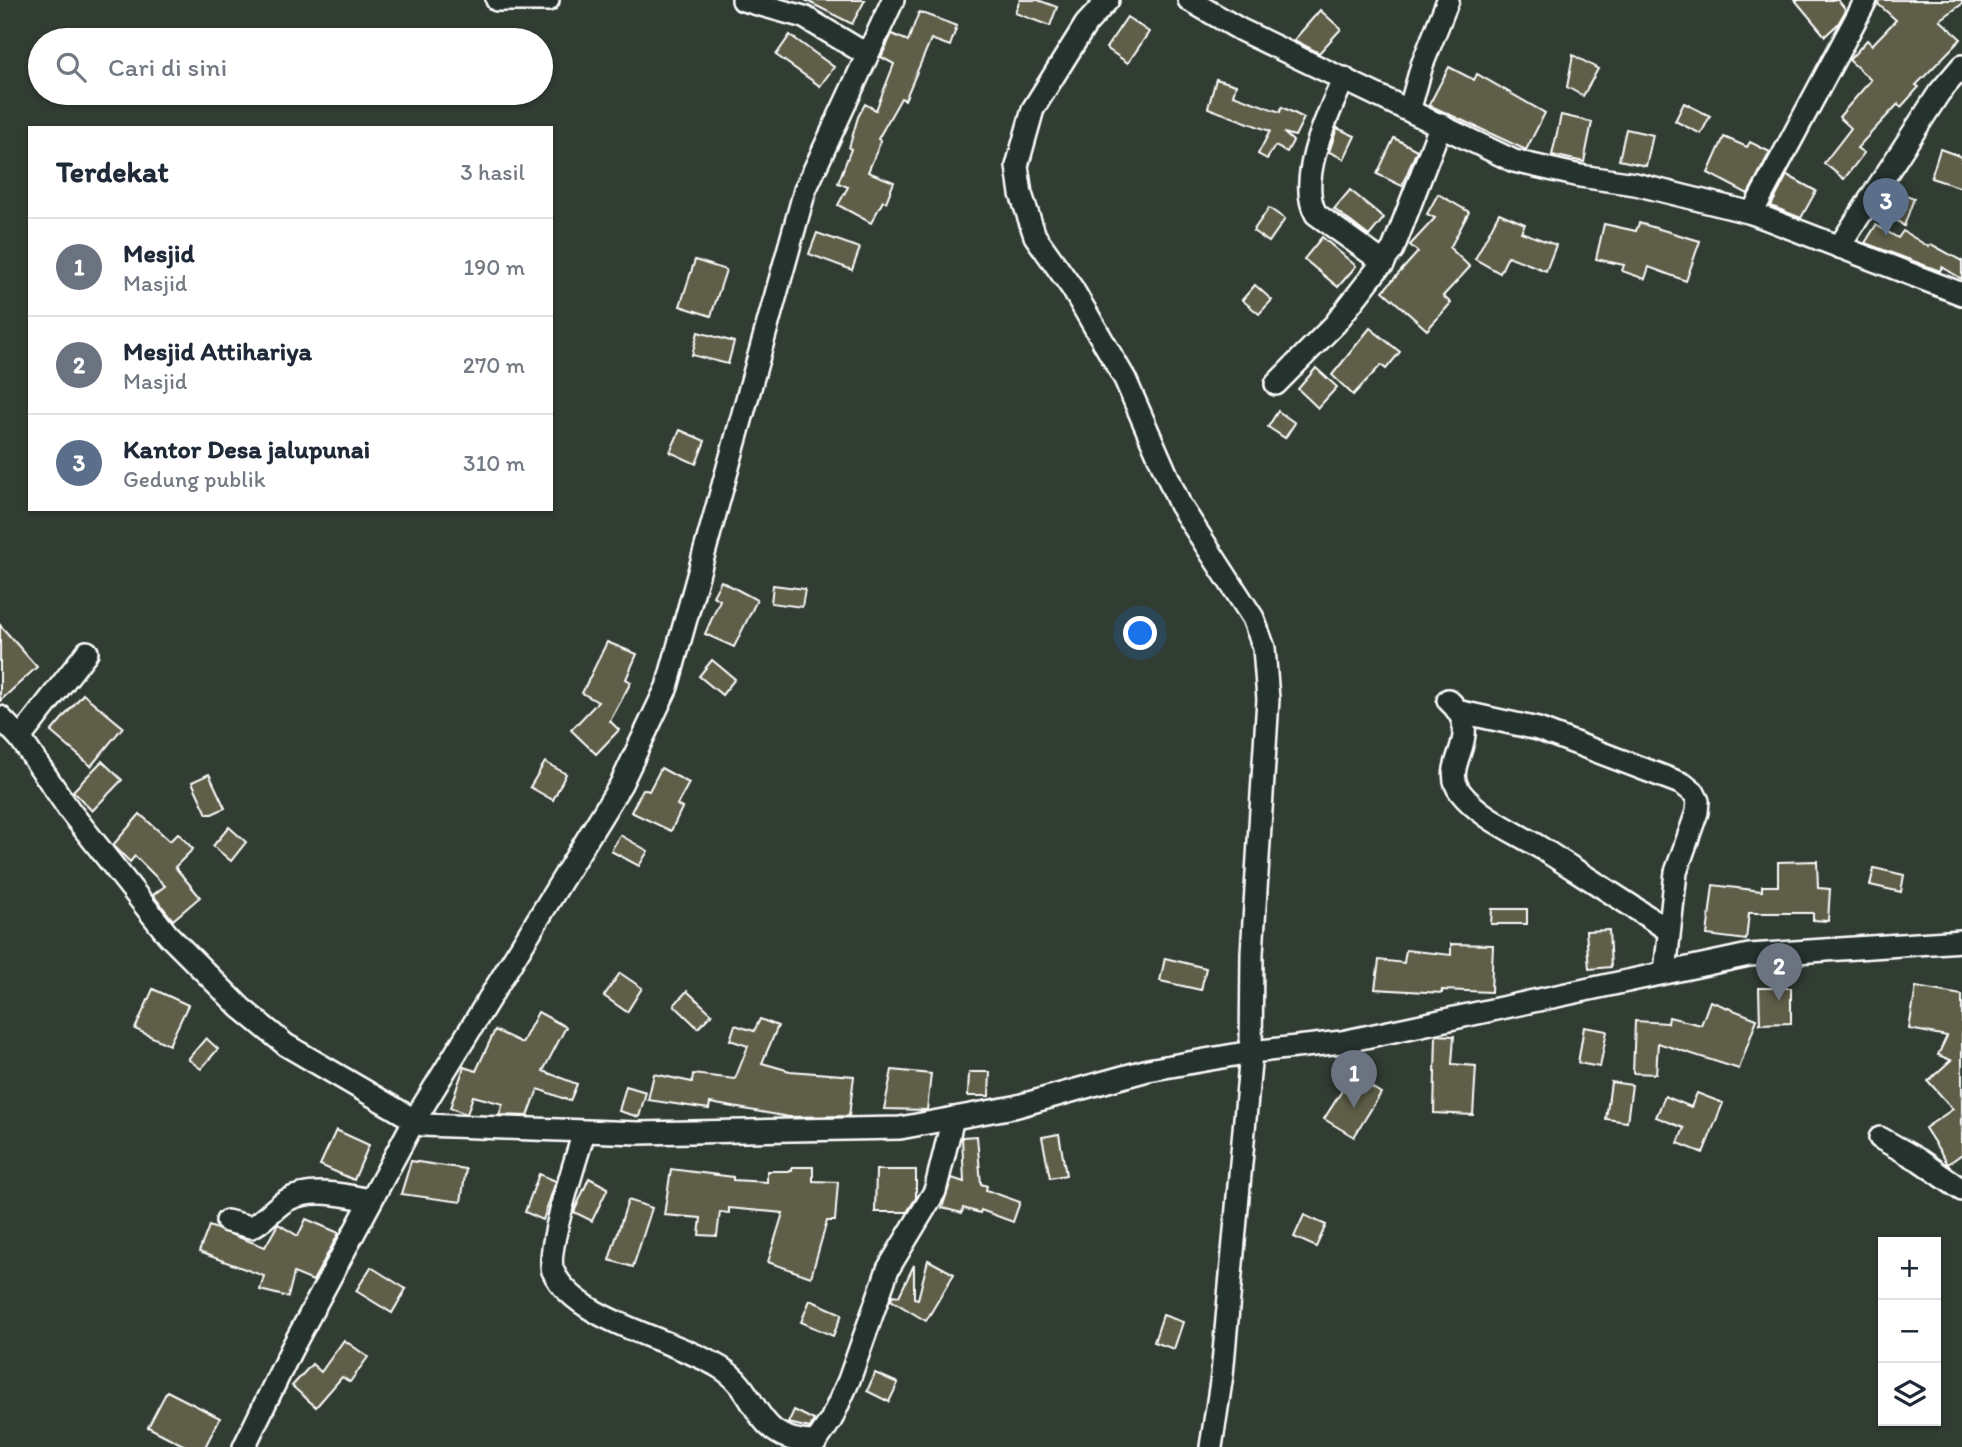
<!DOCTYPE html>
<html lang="id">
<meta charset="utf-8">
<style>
body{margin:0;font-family:Itim,sans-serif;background:#f6f6f7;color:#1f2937}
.controls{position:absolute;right:21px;bottom:21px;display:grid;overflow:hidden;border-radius:0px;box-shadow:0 2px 5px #0004}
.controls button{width:63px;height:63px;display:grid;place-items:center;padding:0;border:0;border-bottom:2px solid #e0e1e3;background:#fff;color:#1f2937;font:35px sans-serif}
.you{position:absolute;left:1141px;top:634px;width:24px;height:24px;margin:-18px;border:5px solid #fff;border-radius:50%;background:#1a73e8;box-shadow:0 0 0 10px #1a73e833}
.badge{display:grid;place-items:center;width:46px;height:46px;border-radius:50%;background:#845c67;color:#fff;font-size:23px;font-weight:700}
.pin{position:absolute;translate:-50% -58px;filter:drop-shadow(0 2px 4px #0008)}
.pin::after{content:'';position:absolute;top:37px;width:24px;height:21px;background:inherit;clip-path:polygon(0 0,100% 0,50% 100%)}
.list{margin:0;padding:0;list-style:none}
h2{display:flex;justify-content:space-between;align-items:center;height:91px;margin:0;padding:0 28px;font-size:30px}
h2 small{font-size:23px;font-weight:400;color:#747a83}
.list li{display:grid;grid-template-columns:46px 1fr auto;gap:21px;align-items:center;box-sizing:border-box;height:98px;padding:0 28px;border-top:2px solid #e0e1e3}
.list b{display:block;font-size:26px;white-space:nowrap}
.list p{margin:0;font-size:23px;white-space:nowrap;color:#747a83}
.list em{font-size:23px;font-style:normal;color:#747a83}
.icon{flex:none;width:38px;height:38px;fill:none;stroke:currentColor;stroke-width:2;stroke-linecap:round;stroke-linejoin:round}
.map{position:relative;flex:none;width:1962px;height:1447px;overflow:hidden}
.search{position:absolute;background:#fff;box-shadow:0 2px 5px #0004;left:28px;top:28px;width:525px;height:77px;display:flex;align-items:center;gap:18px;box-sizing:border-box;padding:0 24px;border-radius:38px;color:#747a83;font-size:26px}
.panel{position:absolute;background:#fff;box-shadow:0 2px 5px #0004;left:28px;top:126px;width:525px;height:385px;border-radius:0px}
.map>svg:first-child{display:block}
.building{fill:#5f5f4a;stroke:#fff;stroke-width:2}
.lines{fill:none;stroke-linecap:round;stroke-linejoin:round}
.street-casing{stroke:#fff;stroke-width:26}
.street{stroke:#26332d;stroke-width:21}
</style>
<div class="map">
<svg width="1962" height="1447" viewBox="0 0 1962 1447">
<rect width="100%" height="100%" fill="#313c33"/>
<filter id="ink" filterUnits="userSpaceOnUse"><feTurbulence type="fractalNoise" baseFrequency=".0143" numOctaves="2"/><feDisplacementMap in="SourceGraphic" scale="14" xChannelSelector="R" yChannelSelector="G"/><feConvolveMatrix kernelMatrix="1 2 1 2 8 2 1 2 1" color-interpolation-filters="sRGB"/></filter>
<g filter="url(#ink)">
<g class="building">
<path d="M805 0H865L852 24Z"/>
<path d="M1020 0H1038L1057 7 1050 26 1015 13Z"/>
<path d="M1795 0H1838L1846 10 1838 24 1825 36Z"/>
<path d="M1879 0H1962V4L1940 20 1961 39 1916 85 1919 87 1901 107 1898 104 1857 148 1864 153 1844 179 1824 163 1851 128 1839 117 1871 80 1849 60 1867 40 1872 45 1896 20 1878 4Z"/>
<path d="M1320 10 1341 29 1319 53 1294 40Z"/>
<path d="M919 12 957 26 950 46 931 39 905 100 901 98 878 139 881 141 868 172 894 182 886 202 883 201 871 223 838 205 848 187 838 183 851 149 849 148 858 117 865 104 876 110 894 64 881 57 892 34 908 41Z"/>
<path d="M1127 17 1149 32 1128 63 1106 48Z"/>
<path d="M790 35 834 67 820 86 776 55Z"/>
<path d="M1573 55 1598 69 1583 96 1567 87Z"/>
<path d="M1449 67 1474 80 1477 74 1545 113 1526 150 1429 105Z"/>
<path d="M1216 79 1236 85 1233 95 1280 112 1282 107 1304 118 1295 136 1284 133 1293 141 1287 152 1275 146 1267 159 1258 154 1270 131 1208 108Z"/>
<path d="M1684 103 1710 116 1701 134 1675 121Z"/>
<path d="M1561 115 1592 122 1584 162 1552 155Z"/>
<path d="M1337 128 1355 136 1344 159 1329 152Z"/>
<path d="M1626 129 1653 135 1646 166 1619 160Z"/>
<path d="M1724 137 1747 147 1750 142 1770 152 1748 194 1708 173Z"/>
<path d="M1394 138 1417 150 1402 186 1377 174Z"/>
<path d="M1940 149 1962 157V188L1931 178Z"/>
<path d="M1787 175 1816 191 1801 218 1771 206Z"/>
<path d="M1350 190 1384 218 1369 236 1334 209Z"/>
<path d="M1896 191 1914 198 1904 226 1885 211Z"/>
<path d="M1438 194 1469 212 1450 248 1470 267 1443 296 1451 303 1427 330 1383 291 1418 252 1410 245 1435 218 1427 214Z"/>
<path d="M1269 208 1285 219 1269 242 1253 231Z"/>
<path d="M1499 213 1525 224 1521 232 1556 245 1546 271 1508 256 1500 273 1475 259Z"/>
<path d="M1639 223 1700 241 1686 281 1649 267 1645 279 1622 271 1624 265 1596 259 1604 224 1636 231Z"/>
<path d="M1876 225 1898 238 1903 231 1929 247 1931 244 1962 261V279L1942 267 1940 271 1865 243Z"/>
<path d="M817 233 860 248 852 270 809 254Z"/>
<path d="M1322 237 1356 266 1338 287 1304 259Z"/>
<path d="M695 260 726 270 711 316 680 306Z"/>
<path d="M1255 285 1272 300 1259 314 1242 300Z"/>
<path d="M1370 328 1400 352 1386 369 1381 365 1353 395 1332 375Z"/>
<path d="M698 332 734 342 728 364 692 355Z"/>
<path d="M1316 368 1337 387 1318 408 1298 389Z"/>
<path d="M1278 411 1295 423 1285 438 1268 427Z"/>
<path d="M680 430 705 441 696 464 670 452Z"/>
<path d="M721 581 757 600 734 647 705 634 720 600 713 596Z"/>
<path d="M773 585 805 589 802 607 771 603Z"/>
<path d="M0 625 37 667 0 701Z"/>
<path d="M607 642 637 654 626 679 631 682 610 721 619 730 596 754 571 730 598 702 582 693Z"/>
<path d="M712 660 735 679 722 695 699 676Z"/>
<path d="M83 694 123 727 91 766 51 732Z"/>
<path d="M102 761 122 780 92 811 73 791Z"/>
<path d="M545 762 566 774 553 800 530 787Z"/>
<path d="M661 768 689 783 677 805 682 808 671 831 631 812 643 789 649 791Z"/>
<path d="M209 774 225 808 212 814H207L192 782Z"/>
<path d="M140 814 170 841 178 833 193 849 175 867 200 897 173 920 153 895 165 886 135 856 130 862 113 845Z"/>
<path d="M229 827 246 842 231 861 213 846Z"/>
<path d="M620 835 648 851 639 866 611 851Z"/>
<path d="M1817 861 1818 888 1830 889 1828 921 1813 920V913H1749L1746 940 1707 935 1713 885 1762 891V886H1778V862Z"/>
<path d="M1874 868 1904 875 1901 892 1870 885Z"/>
<path d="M1492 909H1527V924H1491Z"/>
<path d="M1609 930 1611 967 1589 969 1586 931Z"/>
<path d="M1451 944 1493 945 1491 992 1442 990V993L1375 989 1379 960 1404 963 1406 950 1451 955Z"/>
<path d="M1165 958 1206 968 1201 990 1160 981Z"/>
<path d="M620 973 642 988 627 1012 604 996Z"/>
<path d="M1916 987 1962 995V1154L1948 1164 1925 1128 1953 1109 1928 1081 1951 1060 1938 1055 1947 1036 1909 1029Z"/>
<path d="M1759 988H1791V1023L1760 1024Z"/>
<path d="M153 989 188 1005 169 1045 135 1029Z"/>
<path d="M687 991 712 1014 698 1028 674 1005Z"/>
<path d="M1710 1001 1757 1019 1739 1069 1658 1043 1656 1074 1633 1073 1635 1021 1668 1023 1669 1017 1701 1025Z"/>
<path d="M538 1012 566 1027 543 1071 577 1084 570 1101 538 1089 528 1116 499 1115 503 1104 473 1096 467 1114 450 1108 464 1067 476 1071 495 1030 522 1043Z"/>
<path d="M760 1019 778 1026 762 1063 790 1071 854 1076 849 1116 789 1117 710 1103 709 1109 648 1100 654 1074 692 1082 693 1074 735 1079 748 1046 730 1040 735 1025 754 1031Z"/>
<path d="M1584 1027 1607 1031 1600 1067 1578 1063Z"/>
<path d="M1436 1035 1454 1036 1452 1064 1476 1066 1473 1115 1434 1113Z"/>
<path d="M206 1038 218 1049 201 1069 188 1059Z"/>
<path d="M892 1070 931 1074 927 1110 884 1109Z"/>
<path d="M969 1072H990L989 1096H968Z"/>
<path d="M1352 1075 1381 1093 1354 1137 1324 1119Z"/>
<path d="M1611 1082 1632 1085 1627 1122 1606 1119Z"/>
<path d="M626 1086 646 1092 639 1117 619 1111Z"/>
<path d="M1697 1093 1723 1103 1703 1153 1678 1143 1684 1128 1656 1117 1665 1096 1691 1107Z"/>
<path d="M336 1130 369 1145 354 1180 320 1165Z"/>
<path d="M1059 1134 1066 1175 1050 1178 1042 1137Z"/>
<path d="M977 1136 981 1184 987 1186 986 1190 1020 1202 1013 1222 981 1210 980 1213 963 1208 962 1213 942 1208 952 1178 964 1182 962 1137Z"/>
<path d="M411 1161 466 1169 461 1202 401 1194Z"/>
<path d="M792 1167H813V1181L838 1182 835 1221H827L811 1277 768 1262 783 1213 729 1208V1213L720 1212 717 1236 699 1235 701 1218 664 1215 671 1169 733 1177V1180L767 1182V1171H792Z"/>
<path d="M876 1170H916V1198L907 1212H875Z"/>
<path d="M539 1174 556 1181 543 1220 525 1212Z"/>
<path d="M589 1178 608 1188 592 1221 574 1212Z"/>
<path d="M628 1200 652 1208 633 1267 609 1260Z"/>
<path d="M1304 1215 1326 1225 1316 1247 1294 1237Z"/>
<path d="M306 1219 339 1233 313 1281 294 1273 288 1297 260 1290 264 1276 199 1252 209 1226 265 1247 278 1224 298 1236Z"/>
<path d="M928 1260 954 1274 926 1321 891 1300 893 1295 899 1296 914 1265V1298L918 1299Z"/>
<path d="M371 1267 406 1289 392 1313 356 1291Z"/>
<path d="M810 1300 842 1314 833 1336 801 1322Z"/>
<path d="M1163 1315 1183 1322 1174 1349 1154 1342Z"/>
<path d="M344 1340 368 1357 350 1382 342 1377 316 1407 292 1386 312 1364 321 1372Z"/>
<path d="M875 1373 898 1383 889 1402 867 1391Z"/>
<path d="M167 1391 220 1418 205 1447H187L148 1427Z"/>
<path d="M794 1410 814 1420 810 1428 788 1423Z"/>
</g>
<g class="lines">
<g class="street-casing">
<g id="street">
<path d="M497 0H548"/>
<path d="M743 0 804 17 866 54"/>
<path d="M1108 0 1086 24 1033 109 1017 166 1021 194 1035 236 1072 288 1125 379 1180 505 1253 618 1264 648 1268 699 1252 953 1251 1052 1222 1375 1211 1447"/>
<path d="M1189 0 1241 30 1514 161 1580 176 1635 184 1752 213 1962 294"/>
<path d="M1344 78C1329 112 1296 179 1316 214L1384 263"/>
<path d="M1410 108 1422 65 1448 0"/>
<path d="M1752 213 1866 0"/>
<path d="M1839 247 1939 93 1962 66"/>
<path d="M1276 384 1335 324 1393 249 1441 124"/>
<path d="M1448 700C1489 737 1437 763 1461 793 1481 818 1515 832 1541 848 1583 875 1626 902 1668 930"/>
<path d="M1461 712 1538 729 1683 784 1694 793 1698 801 1697 812 1676 872 1665 972"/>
<path d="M0 717 20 738 70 811 168 935 241 1008 286 1045 423 1125 638 1133 900 1128 1014 1107 1148 1070 1251 1052 1342 1042 1749 955 1962 941"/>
<path d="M20 738 87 652"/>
<path d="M584 1132C577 1156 545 1252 553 1271 576 1322 675 1339 721 1368 762 1393 751 1442 816 1442L831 1420 849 1380 888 1269 935 1191 953 1118"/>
<path d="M1880 1138 1919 1160 1962 1190"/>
<path d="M227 1221 251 1227C265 1221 274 1207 287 1200 311 1187 346 1195 370 1200"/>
<path d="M244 1447 291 1350 414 1121 621 784 667 687 805 190 893 0"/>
</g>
</g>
<use href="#street" class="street"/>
</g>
</g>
</svg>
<div class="controls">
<button>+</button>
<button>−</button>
<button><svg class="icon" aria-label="layers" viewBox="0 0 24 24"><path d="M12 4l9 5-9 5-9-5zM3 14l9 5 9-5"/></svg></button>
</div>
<div class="you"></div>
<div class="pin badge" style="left:1354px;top:1108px;background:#6b7280">1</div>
<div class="pin badge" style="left:1779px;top:1001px;background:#6b7280">2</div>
<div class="pin badge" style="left:1886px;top:236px;background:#5c6f8a">3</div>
<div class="search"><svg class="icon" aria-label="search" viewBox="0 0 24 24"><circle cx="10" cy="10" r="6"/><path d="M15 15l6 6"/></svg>Cari di sini</div>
<section class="panel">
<h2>Terdekat<small>3 hasil</small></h2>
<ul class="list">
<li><span class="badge" style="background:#6b7280">1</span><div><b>Mesjid</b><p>Masjid</p></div><em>190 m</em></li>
<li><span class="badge" style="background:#6b7280">2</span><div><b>Mesjid Attihariya</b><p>Masjid</p></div><em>270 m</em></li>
<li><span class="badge" style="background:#5c6f8a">3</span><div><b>Kantor Desa jalupunai</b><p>Gedung publik</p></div><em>310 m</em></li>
</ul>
</section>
</div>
